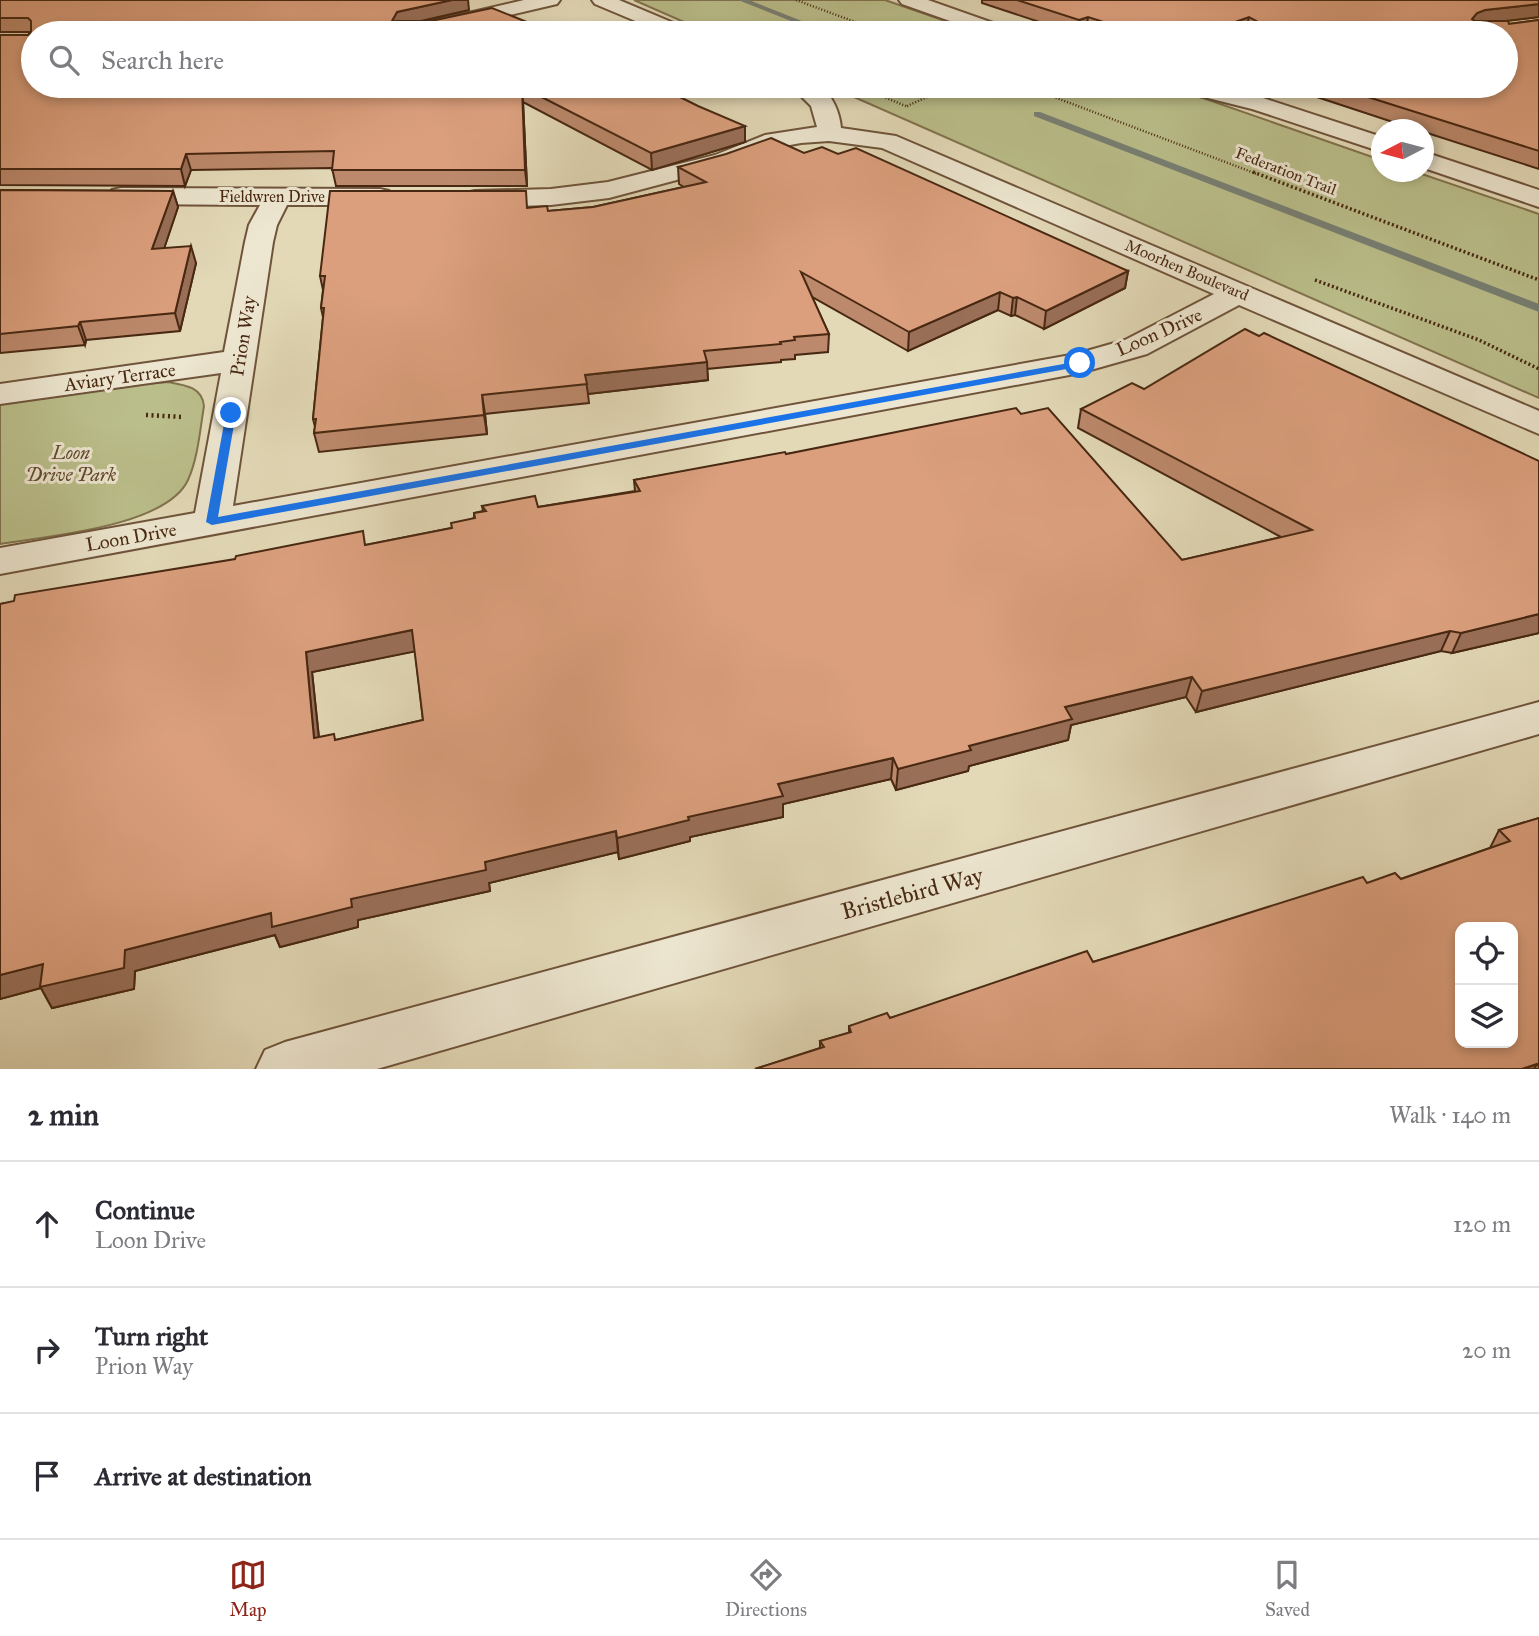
<!DOCTYPE html>
<meta charset="utf-8">
<style>
body{margin:0;font-family:"IM FELL Great Primer",serif;background:#f7f7f7;color:#2b2b33}
.controls{position:absolute;right:21px;bottom:21px;display:grid;overflow:hidden;border-radius:14px;box-shadow:0 4px 10px #0003}
.controls button{width:63px;height:63px;display:grid;place-items:center;padding:0;border:0;border-bottom:2px solid #e1e1e2;background:#fff;color:#2b2b33;font:35px sans-serif}
.compass{position:absolute;left:1371px;top:119px;width:63px;height:63px;border-radius:50%;background:#fff;box-shadow:0 4px 10px #0003;rotate:264deg}
.stop{position:absolute;width:21px;height:21px;margin:-16px;border:5px solid #1a73e8;border-radius:50%;background:#fff}
.stop.end{background:#1a73e8;border-color:#fff;box-shadow:0 2px 7px #0008}
.list{margin:0;padding:0;list-style:none}
h2{display:flex;justify-content:space-between;align-items:center;height:91px;margin:0;padding:0 28px;font-size:30px}
h2 small{font-size:23px;font-weight:400;color:#7c7c81}
.list li{display:grid;grid-template-columns:46px 1fr auto;gap:21px;align-items:center;box-sizing:border-box;height:126px;padding:0 28px;border-top:2px solid #e1e1e2}
.list b{display:block;font-size:26px;white-space:nowrap}
.list p{margin:0;font-size:23px;white-space:nowrap;color:#7c7c81}
.list em{font-size:23px;font-style:normal;color:#7c7c81}
.icon{flex:none;width:38px;height:38px;fill:none;stroke:currentColor;stroke-width:2;stroke-linecap:round;stroke-linejoin:round}
.map{position:relative;flex:none;width:1539px;height:1069px;overflow:hidden}
.search{position:absolute;background:#fff;box-shadow:0 4px 10px #0003;left:21px;right:21px;top:21px;height:77px;display:flex;align-items:center;gap:18px;box-sizing:border-box;padding:0 24px;border-radius:38px;color:#7c7c81;font-size:26px}
.sheet{height:469px;background:#fff}
nav{display:flex;justify-content:space-around;align-items:center;box-sizing:border-box;height:98px;border-top:2px solid #e1e1e2;background:#fff;font-size:19px;color:#7c7c81}
nav a{display:grid;justify-items:center;gap:4px}
nav .on{color:#8f2418}
.map>svg:first-child{display:block}
.green{fill:#babe8a;stroke:#81734e;stroke-width:2}
.lines{fill:none;stroke-linecap:round;stroke-linejoin:round}
.stream{fill:#777f73;fill-rule:evenodd}
.minor-casing{stroke:#6f543b;stroke-width:4}
.path-far2{stroke:#482812;stroke-width:2.5;stroke-dasharray:1 2;stroke-linecap:butt}
.path-far1{stroke:#482812;stroke-width:3.5;stroke-dasharray:2 2.5;stroke-linecap:butt}
.path{stroke:#482812;stroke-width:4.5;stroke-dasharray:2 3.5;stroke-linecap:butt}
.minor{fill:#ede6d0;fill-rule:evenodd}
.wall{fill:#bc896c;stroke:#482812;stroke-width:2;fill-rule:evenodd}
.shaded-wall{fill:#996f58;stroke:#482812;stroke-width:2}
.building{fill:#db9f7d;stroke:#482812;stroke-width:2;fill-rule:evenodd}
.route{fill:#1a73e8}
.labels{text-anchor:middle;dominant-baseline:central;stroke-width:6;stroke-linejoin:round;paint-order:stroke}
.far-street-label{font-size:16px;fill:#482812;stroke:#ede6d0}
.street-label{font-size:19px;fill:#482812;stroke:#ede6d0}
.park-label{font-size:19px;font-style:italic;fill:#5f462a;stroke:#ede6d0}
.near-street-label{font-size:23px;fill:#482812;stroke:#ede6d0}
</style>
<div class="map">
<svg width="1539" height="1069" viewBox="0 0 1539 1069">
<rect width="100%" height="100%" fill="#e3d9b7"/>
<filter id="stains"><feTurbulence type="fractalNoise" baseFrequency=".00286" numOctaves="4"/><feColorMatrix values="0 0 0 0 .2 0 0 0 0 .09 0 0 0 0 .02 0 0 0 .5 -.17"/></filter>
<radialGradient id="worn" r=".72"><stop offset=".6" stop-color="#630" stop-opacity="0"/><stop offset="1" stop-color="#630" stop-opacity=".3"/></radialGradient>
<g class="green">
<path d="M634 0H885L980 33H709Z"/>
<path d="M829 86H1152L1203 98 1381 160 1382 172H1416L1539 214V398Z"/>
<path d="M168 382C185 385 202 387 204 406 200 430 198 458 188 480 166 527 47 536 0 544V404L131 385Z"/>
</g>
<g class="lines">
<g class="stream">
<path d="M738 0H749L832 33H821Z"/>
<path d="M1034 112H1040L1539 304V312L1034 116Z"/>
</g>
<g class="minor-casing">
<g id="minor">
<path d="M524 0H560L557 4 433 33H396L400 29Z"/>
<path d="M592 0H619L688 29 692 33H664L595 4Z"/>
<path d="M899 0H928L1010 29 1014 33H984L902 4Z"/>
<path d="M791 86C799 86 813 83 820 87 833 95 840 114 841 128L896 136 1539 411V434L1239 305 1147 354 1080 373 0 574V548L195 513 221 373 0 404V384L224 352 245 242 249 225 260 205 121 204 112 202 108 196 112 190 121 188 380 189 389 191 393 197 389 203 380 205H287L277 225 273 242 233 506 1076 354 1125 340 1214 294 882 148 829 141 801 143 779 147 733 165 609 198 551 205 475 207 465 205 462 199 465 193 475 191 551 189 608 182 715 155 765 135 817 127 811 106Z"/>
<path d="M1177 86H1215L1260 97 1382 137V152L1252 109 1180 91Z"/>
<path d="M1424 152 1539 190V207L1424 168Z"/>
<path d="M1539 702V734L377 1069H256L265 1050 285 1042Z"/>
</g>
</g>
<g class="path-far2">
<path d="M796 0 885 33"/>
<path d="M720 27 735 33"/>
<path d="M858 86 908 107"/>
<path d="M914 86 1026 87"/>
<path d="M1025 86 1257 174"/>
<path d="M1043 91 1059 86"/>
<path d="M907 106 945 89"/>
</g>
<g class="path-far1">
<path d="M1253 172 1539 280"/>
<path d="M1315 280 1479 340 1539 369"/>
</g>
<path class="path" d="M146 415 183 417"/>
<use href="#minor" class="minor"/>
</g>
<g class="wall">
<path d="M0 0 469 10 422 21 658 86 745 142 652 170 523 102 527 186H336L332 168 191 170 185 186 0 185V35H28L31 32H0Z"/>
<path d="M982 0H1539V17L1504 21 1509 24 1539 20V169L1424 132V130H1417L1311 95 1314 86H1506V33H1250L1246 31 1239 33H1092L1086 31 1080 33H1073L982 3Z"/>
<path d="M804 153 1128 271 1125 288 1044 329 1015 315 1011 316 998 310 908 351 812 297 829 334 828 352 795 355V359L781 360V362L707 369 708 380 588 394 589 403 485 414 487 434 319 452 314 433 315 427 313 419 323 317 321 308 323 290 320 276 548 211 593 207 684 187 679 184 678 167Z"/>
<path d="M0 190 173 191 178 207 164 248 196 263 180 331 86 340 85 345 0 353Z"/>
<path d="M1144 389 1539 461V633L1452 653 1441 651 1196 712 1186 697 1071 725 1068 740 969 766 968 771 896 790 891 779 783 804V817L690 837V841L619 859 618 852 489 883 490 891 358 920V927L280 947 275 935 135 971 134 989 52 1008 41 988 0 999V604L366 545 451 528 474 518V513L483 511 482 506 538 507 635 491 634 480 1021 414 1182 560 1281 537 1078 428 1081 409ZM415 651 423 720 336 740 319 737 312 672Z"/>
<path d="M1539 818V1069H755L820 1048V1041L849 1033V1026L890 1018 1093 962 1367 883 1401 879 1490 848 1499 830Z"/>
</g>
<g class="shaded-wall">
<path d="M452 0H468L469 10 399 26 392 21 397 12Z"/>
<path d="M1539 4V17L1481 24 1472 27V19L1477 13 1485 10Z"/>
<path d="M1088 17 1086 31 1077 33 1079 20Z"/>
<path d="M1249 17 1246 31 1239 33H1204Z"/>
<path d="M522 87 523 102 527 186 525 170Z"/>
<path d="M745 126V142L652 170 651 153Z"/>
<path d="M186 154 191 170 185 186 181 169Z"/>
<path d="M173 191 178 207 158 267 152 249Z"/>
<path d="M191 246 196 263 180 331 175 313Z"/>
<path d="M1128 271 1125 288 1044 329 1046 311Z"/>
<path d="M1000 292 998 310 908 351 909 332Z"/>
<path d="M1017 297 1015 315 1011 316 1013 298Z"/>
<path d="M80 322 86 340 85 345 78 326Z"/>
<path d="M707 362 708 380 588 394 585 375Z"/>
<path d="M482 395 485 414 487 434 484 415Z"/>
<path d="M1539 614V633L1452 653 1461 633Z"/>
<path d="M412 630 417 651 312 672 321 759 314 738 306 652Z"/>
<path d="M1450 631 1441 651 1196 712 1202 691Z"/>
<path d="M1192 677 1186 697 1071 725 1068 740 969 766 968 771 896 790 898 769 969 746 1065 707Z"/>
<path d="M893 758 891 779 783 804V817L690 837V841L619 859 617 838 688 817 778 784Z"/>
<path d="M616 831 618 852 489 883 490 891 358 920V927L280 947 275 935 135 971 134 989 52 1008 41 988 0 999V975L43 964 125 950 271 913 351 899 485 862Z"/>
<path d="M1537 1064 1534 1069H1522Z"/>
</g>
<g class="building">
<path d="M0 0H452L397 12 392 21H431L492 8 554 33H33V86H658L698 106 745 126 651 153 522 87 525 170H332L334 151 186 154 181 169H0V35H28L31 33V21L28 18H0Z"/>
<path d="M1017 0H1539V4L1485 10 1477 13 1472 19 1475 21H1508L1509 24 1539 20V151L1333 86H1506V33H1279L1249 17 1204 33H1138L1088 17 1079 20Z"/>
<path d="M771 138 804 153 822 147 838 154 856 148 1128 271 1046 311 1017 297 1013 298 1000 292 909 332 801 272 829 334 794 337 795 340 780 342 781 344 704 351 707 362 585 375 587 384 482 395 484 415 314 433 316 419H313L324 308H321L325 276H320L330 191H526L527 208 547 206 548 211 593 207 706 182 678 167 726 154Z"/>
<path d="M0 190 173 191 152 249 191 246 175 313 80 322 78 326 0 334Z"/>
<path d="M1245 329 1259 336 1264 333 1539 461V614L1461 633 1450 631 1202 691 1192 677 1065 707 1072 719 969 746 971 750 898 769 893 758 778 784 783 796 688 817 689 820 617 838 616 831 485 862 486 870 351 899 352 907 272 927 271 913 125 950 124 968 40 987 43 964 0 975V604L14 601 15 595 235 559 236 556 363 531 365 545 452 528 451 523 475 518 474 513 486 511 482 506 535 496 538 507 640 491 634 480 785 452 786 454 1016 408 1021 414 1048 408 1182 560 1312 530 1081 409 1132 383 1144 389ZM412 630 423 720 335 740 334 734 314 738 306 652Z"/>
<path d="M1539 818V1066L1537 1064 1522 1069H755L824 1047 820 1041 851 1032 849 1026 887 1013 890 1018 1087 951 1093 962 1363 877 1367 883 1395 873 1401 879 1510 841 1499 830ZM1460 927H1513V1043H1460Z"/>
</g>
<path class="route" d="M1080 361 1085 363 1083 366 212 525 206 522 226 413 231 410 236 413 218 517Z"/>
<g class="labels">
<g class="far-street-label">
<text transform="translate(1286 171) rotate(21)">Federation Trail</text>
<text x="272" y="196">Fieldwren Drive</text>
<text transform="translate(1187 270) rotate(23)">Moorhen Boulevard</text>
</g>
<g class="street-label">
<text transform="translate(1159 332) rotate(-24)">Loon Drive</text>
<text transform="translate(243 336) rotate(-81)">Prion Way</text>
<text transform="translate(120 377) rotate(-8)">Aviary Terrace</text>
<text transform="translate(131 537) rotate(-10)">Loon Drive</text>
</g>
<g class="park-label">
<text x="71" y="452">Loon<tspan x="71" dy="22">Drive Park</tspan></text>
</g>
<g class="near-street-label">
<text transform="translate(912 893) rotate(-15)">Bristlebird Way</text>
</g>
</g>
<rect width="100%" height="100%" filter="url(#stains)"/>
<rect width="100%" height="100%" fill="url(#worn)"/>
</svg>
<div class="controls">
<button><svg class="icon" aria-label="locate" viewBox="0 0 24 24"><circle cx="12" cy="12" r="6"/><path d="M12 2v4M12 18v4M2 12h4M18 12h4"/></svg></button>
<button><svg class="icon" aria-label="layers" viewBox="0 0 24 24"><path d="M12 4l9 5-9 5-9-5zM3 14l9 5 9-5"/></svg></button>
</div>
<svg class="compass" viewBox="-18 -18 36 36"><path d="M0-13l5 13h-10z" fill="#e53935"/><path d="M0 13l5-13h-10z" fill="#7c7c81"/></svg>
<div class="stop" style="left:1080px;top:363px"></div>
<div class="stop end" style="left:231px;top:413px"></div>
<div class="search"><svg class="icon" aria-label="search" viewBox="0 0 24 24"><circle cx="10" cy="10" r="6"/><path d="M15 15l6 6"/></svg>Search here</div>
</div>
<section class="sheet">
<h2>2 min<small>Walk · 140 m</small></h2>
<ul class="list">
<li><svg class="icon" aria-label="ahead" viewBox="0 0 24 24"><path d="M12 20V5M6 11l6-6 6 6"/></svg><div><b>Continue</b><p>Loon Drive</p></div><em>120 m</em></li>
<li><svg class="icon" aria-label="right" viewBox="0 0 24 24"><path d="M7 20v-9h11M14 6l5 5-5 5"/></svg><div><b>Turn right</b><p>Prion Way</p></div><em>20 m</em></li>
<li><svg class="icon" aria-label="arrive" viewBox="0 0 24 24"><path d="M6 21V4h12l-3 4 3 4H6"/></svg><div><b>Arrive at destination</b></div></li>
</ul>
</section>
<nav>
<a class="on"><svg class="icon" aria-label="map" viewBox="0 0 24 24"><path d="M3 6l6-2 6 2 6-2v14l-6 2-6-2-6 2zM9 4v14M15 6v14"/></svg>Map</a>
<a><svg class="icon" aria-label="directions" viewBox="0 0 24 24"><path d="M12 3l9 9-9 9-9-9zM9 14v-3h6M13 9l2 2-2 2"/></svg>Directions</a>
<a><svg class="icon" aria-label="saved" viewBox="0 0 24 24"><path d="M7 4h10v16l-5-4-5 4z"/></svg>Saved</a>
</nav>
